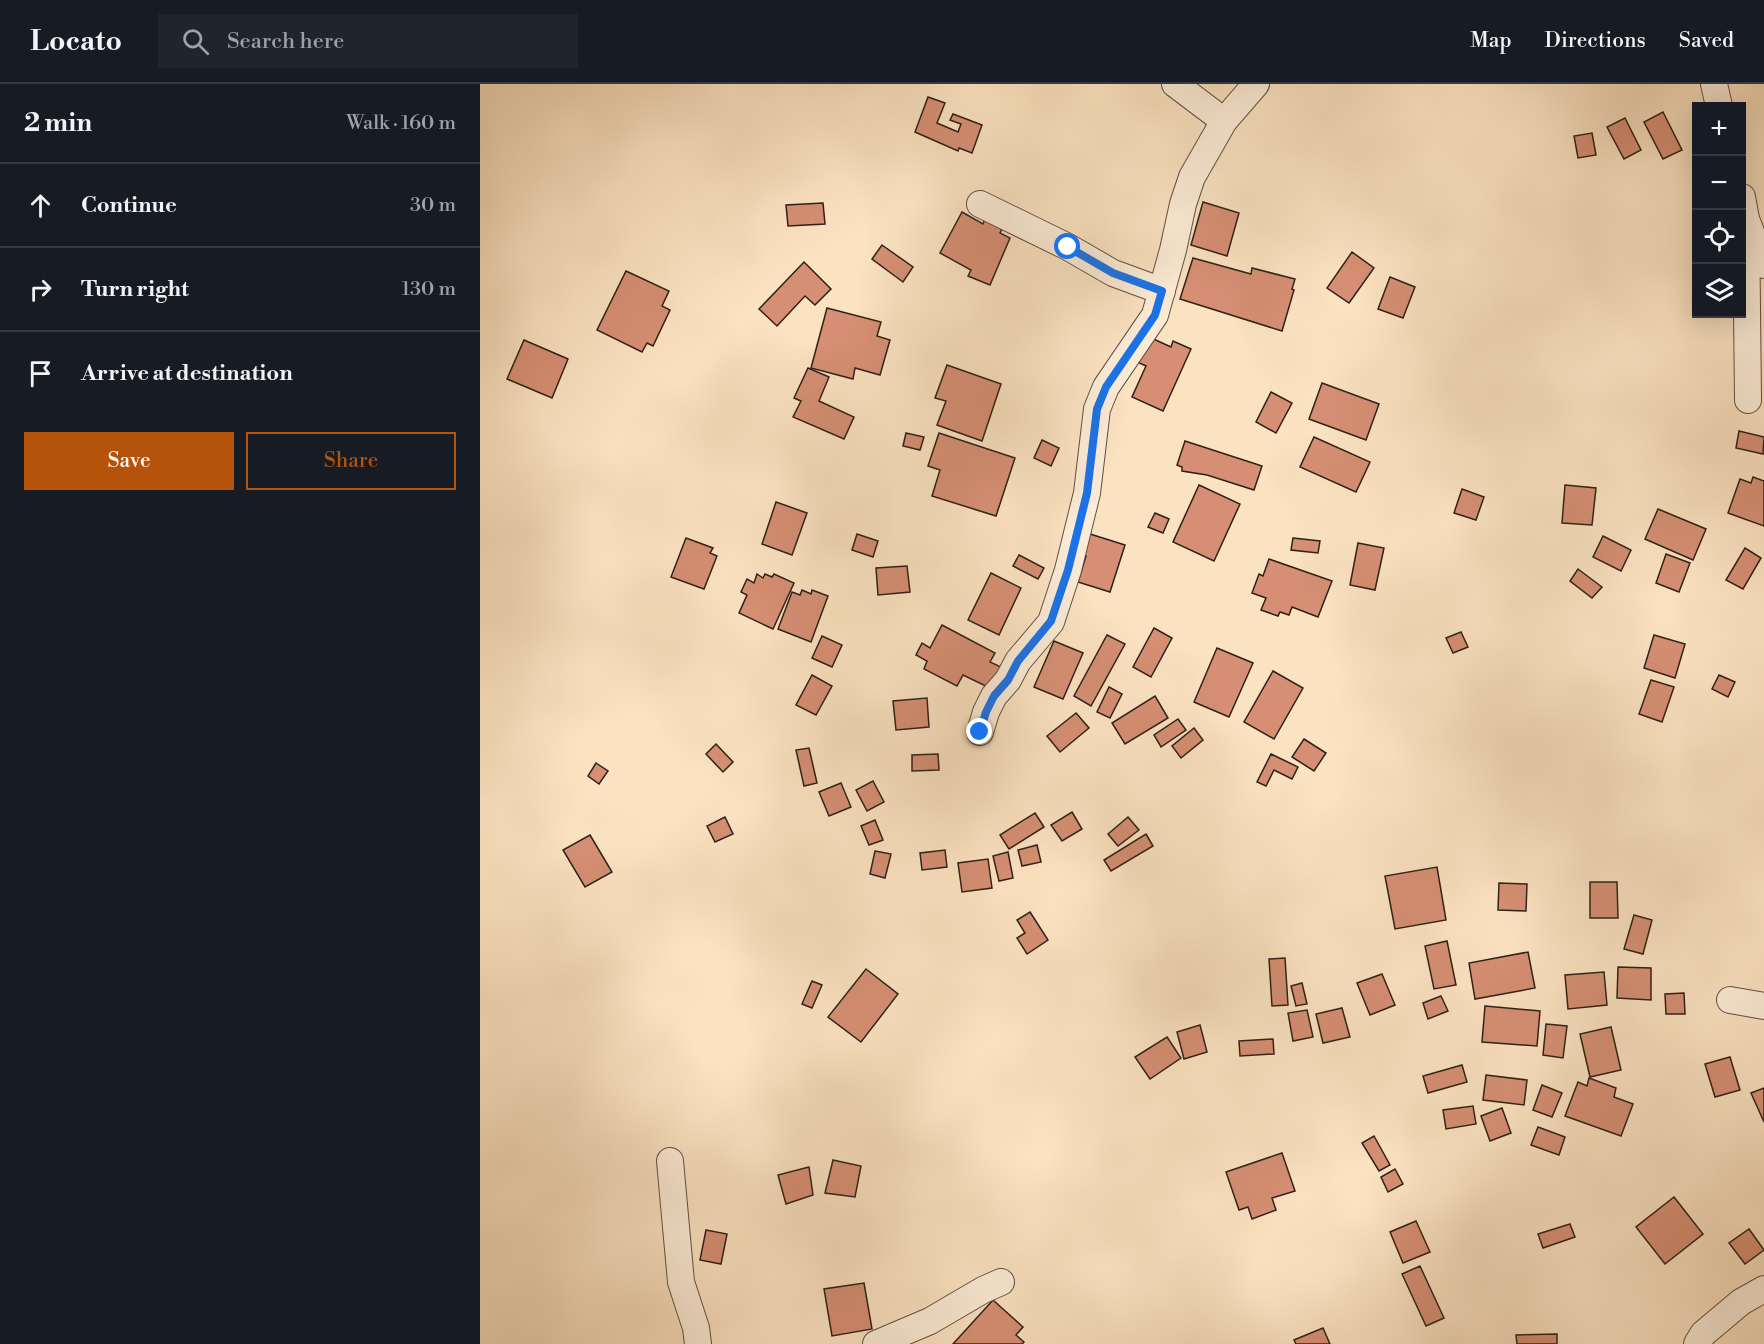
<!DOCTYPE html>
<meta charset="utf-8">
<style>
body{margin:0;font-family:"Libre Bodoni",serif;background:#20242c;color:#f1f3f6}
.controls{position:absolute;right:18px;top:18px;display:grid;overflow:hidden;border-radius:0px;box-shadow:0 6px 24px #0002}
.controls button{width:54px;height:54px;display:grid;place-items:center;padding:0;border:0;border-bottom:2px solid #363941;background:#171b24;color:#f1f3f6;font:30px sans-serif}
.stop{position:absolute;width:18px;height:18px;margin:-14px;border:4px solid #1a73e8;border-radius:50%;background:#fff}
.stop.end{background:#1a73e8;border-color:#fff;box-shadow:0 2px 6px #0008}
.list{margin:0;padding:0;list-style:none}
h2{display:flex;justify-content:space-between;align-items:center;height:78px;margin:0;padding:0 24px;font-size:26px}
h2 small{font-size:20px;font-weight:400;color:#9ea1a6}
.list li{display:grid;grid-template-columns:39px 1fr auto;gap:18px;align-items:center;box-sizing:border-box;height:84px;padding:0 24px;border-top:2px solid #363941}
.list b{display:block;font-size:22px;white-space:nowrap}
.list em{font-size:20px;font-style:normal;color:#9ea1a6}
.actions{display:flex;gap:12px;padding:18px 24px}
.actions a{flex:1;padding:14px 0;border:2px solid #b45309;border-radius:0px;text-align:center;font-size:21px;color:#b45309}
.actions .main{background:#b45309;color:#fff}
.icon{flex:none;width:33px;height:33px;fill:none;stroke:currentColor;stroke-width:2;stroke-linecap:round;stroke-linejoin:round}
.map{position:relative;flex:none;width:1284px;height:1260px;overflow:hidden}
header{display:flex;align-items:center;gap:36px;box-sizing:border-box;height:84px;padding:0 30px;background:#171b24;border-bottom:2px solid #363941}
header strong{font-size:28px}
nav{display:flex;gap:33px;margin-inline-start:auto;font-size:21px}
.search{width:420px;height:54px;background:#20242c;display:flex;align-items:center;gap:15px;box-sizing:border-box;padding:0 21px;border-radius:0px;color:#9ea1a6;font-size:22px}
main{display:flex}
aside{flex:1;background:#171b24}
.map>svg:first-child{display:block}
.building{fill:#d68f74;stroke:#2f2017;stroke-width:1.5}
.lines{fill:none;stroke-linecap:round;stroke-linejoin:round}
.minor-casing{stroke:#625042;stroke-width:28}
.minor{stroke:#fcecd7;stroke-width:26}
.route{stroke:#1a73e8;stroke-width:8}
</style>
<header>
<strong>Locato</strong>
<div class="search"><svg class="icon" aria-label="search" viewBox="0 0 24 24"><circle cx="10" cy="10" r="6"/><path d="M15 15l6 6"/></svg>Search here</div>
<nav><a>Map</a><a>Directions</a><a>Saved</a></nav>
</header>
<main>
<aside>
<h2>2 min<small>Walk · 160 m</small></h2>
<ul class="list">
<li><svg class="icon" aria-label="ahead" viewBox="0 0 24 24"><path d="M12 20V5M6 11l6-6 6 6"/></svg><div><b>Continue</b></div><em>30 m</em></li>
<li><svg class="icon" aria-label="right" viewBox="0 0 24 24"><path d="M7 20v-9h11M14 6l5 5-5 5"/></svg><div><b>Turn right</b></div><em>130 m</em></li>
<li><svg class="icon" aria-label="arrive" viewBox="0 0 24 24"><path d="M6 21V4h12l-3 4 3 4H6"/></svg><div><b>Arrive at destination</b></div></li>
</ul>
<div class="actions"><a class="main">Save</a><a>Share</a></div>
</aside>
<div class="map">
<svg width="1284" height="1260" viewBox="0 0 1284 1260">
<rect width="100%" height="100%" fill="#fbe2c1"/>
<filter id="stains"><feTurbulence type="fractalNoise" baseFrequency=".00333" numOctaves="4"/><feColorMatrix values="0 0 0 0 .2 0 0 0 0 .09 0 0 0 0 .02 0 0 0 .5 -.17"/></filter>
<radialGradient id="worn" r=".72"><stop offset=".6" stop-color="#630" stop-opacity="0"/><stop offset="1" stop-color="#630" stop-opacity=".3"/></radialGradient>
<g class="building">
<path d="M448 13 465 19 457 39 478 48 481 40 470 36 473 30 502 41 492 69 479 64 478 67 435 48Z"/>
<path d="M1183 28 1202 66 1183 75 1164 38Z"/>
<path d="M1145 34 1161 66 1144 75 1127 43Z"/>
<path d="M1112 49 1116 71 1098 74 1094 52Z"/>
<path d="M723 118 759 129 747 172 711 161Z"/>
<path d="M343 119 345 140 308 142 306 121Z"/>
<path d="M482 128 503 140 505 135 523 143 520 149 530 154 510 201 488 192 491 186 460 169Z"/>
<path d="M402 161 433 183 423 198 392 175Z"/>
<path d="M872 168 894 184 869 219 847 204Z"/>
<path d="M713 174 771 190 772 184 815 195 812 205 814 206 802 247 700 215Z"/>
<path d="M324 178 351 205 335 221 325 212 297 242 279 225Z"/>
<path d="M146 187 189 207 182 222 190 226 173 262 167 259 162 268 117 246Z"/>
<path d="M910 193 935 203 923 234 898 225Z"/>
<path d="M347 224 401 238 397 252 410 256 400 291 375 284 373 295 331 284Z"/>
<path d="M669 253 691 263 693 257 711 265 683 327 652 313 666 282 657 278Z"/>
<path d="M44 256 88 275 72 314 27 295Z"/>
<path d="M467 281 521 300 502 357 457 341 466 317 455 314Z"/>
<path d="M328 284 349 293 339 317 374 333 364 355 313 333 321 317 314 314Z"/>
<path d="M842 299 899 320 886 356 829 335Z"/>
<path d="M791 308 812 319 796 349 776 338Z"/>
<path d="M1259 347 1284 353 1283 370 1256 364Z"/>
<path d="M426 349 444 353 440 366 423 362Z"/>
<path d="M459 349 535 374 516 432 452 412 460 386 448 382Z"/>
<path d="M834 353 890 378 876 408 820 383Z"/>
<path d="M562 356 579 364 571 382 554 374Z"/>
<path d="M705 357 782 382 774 406 727 391 702 387V383L697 381Z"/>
<path d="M1273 393 1284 397V442L1248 429 1260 395 1271 399Z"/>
<path d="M719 401 760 420 734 477 693 458Z"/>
<path d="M1085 401 1116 404 1112 441 1082 439Z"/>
<path d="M982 405 1004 413 996 436 974 429Z"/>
<path d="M296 418 327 429 312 471 282 460Z"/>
<path d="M1178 425 1226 445 1213 476 1165 455Z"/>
<path d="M675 429 689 435 683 449 668 443Z"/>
<path d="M607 449 645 461 630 508 598 498 606 472 600 471Z"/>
<path d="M377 450 398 457 393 473 372 466Z"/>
<path d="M1123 452 1151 466 1141 487 1113 473Z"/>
<path d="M206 454 233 464 230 469 237 472 224 505 191 493Z"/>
<path d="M813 454 840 457 838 469 811 466Z"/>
<path d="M878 459 904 464 895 506 870 501Z"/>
<path d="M1265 464 1281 474 1263 505 1246 496Z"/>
<path d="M1186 470 1210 479 1199 508 1176 499Z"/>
<path d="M539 471 564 484 558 495 533 482Z"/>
<path d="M789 475 852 497 838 533 812 523 809 531 800 528 798 532 781 526 786 514 772 509 779 490 783 492Z"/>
<path d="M427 482 430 508 398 511 396 484Z"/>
<path d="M1098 485 1122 503 1112 514 1090 497Z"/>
<path d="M511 489 541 504 519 551 488 536Z"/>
<path d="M277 490 283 494 285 490 292 493 294 490 314 499 293 545 259 529 267 511 261 508 267 495 274 499Z"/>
<path d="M322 506 331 510 332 506 348 512 331 558 298 545 312 508 320 511Z"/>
<path d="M462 541 515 569 510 578 521 583 510 604 483 591 477 602 444 585 447 577 436 571 442 559 450 564Z"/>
<path d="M674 544 692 554 671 593 653 583Z"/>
<path d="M981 548 988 563 973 569 966 554Z"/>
<path d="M627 551 645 560 611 622 594 612Z"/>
<path d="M1174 551 1205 560 1195 594 1164 584Z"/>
<path d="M342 552 362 561 352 583 332 574Z"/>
<path d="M574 557 603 569 583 615 554 603Z"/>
<path d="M737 564 773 579 749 633 714 618Z"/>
<path d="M793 587 823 604 794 655 764 638Z"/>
<path d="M332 591 352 602 336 631 316 621Z"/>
<path d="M1239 591 1255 598 1248 613 1232 605Z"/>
<path d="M1171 596 1194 603 1182 638 1159 630Z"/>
<path d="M629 603 642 610 630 634 617 628Z"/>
<path d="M675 612 688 634 645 660 632 639Z"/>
<path d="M447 614 449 643 416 646 413 617Z"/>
<path d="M596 629 609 644 580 668 567 652Z"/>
<path d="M698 635 706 646 681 663 674 651Z"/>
<path d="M714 644 723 656 701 674 692 662Z"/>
<path d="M824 655 846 669 834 687 812 673Z"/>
<path d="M236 660 253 678 243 688 226 670Z"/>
<path d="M329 664 337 699 324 702 316 666Z"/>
<path d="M458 670 459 686 432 687V671Z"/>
<path d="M791 670 818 683 812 695 794 686 786 702 777 698Z"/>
<path d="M116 679 128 687 119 700 108 692Z"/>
<path d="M393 697 404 718 387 727 376 706Z"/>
<path d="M361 699 371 723 349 732 339 708Z"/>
<path d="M592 728 602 745 582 757 571 741Z"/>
<path d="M555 729 564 743 529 765 520 751Z"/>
<path d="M245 733 253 750 235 758 227 742Z"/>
<path d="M648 733 659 746 638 762 628 750Z"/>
<path d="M395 736 403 756 389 761 381 742Z"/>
<path d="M666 750 673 762 631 787 624 776Z"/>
<path d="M110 751 132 788 105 803 83 766Z"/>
<path d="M557 761 561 778 542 782 538 766Z"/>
<path d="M465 766 467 783 442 786 440 769Z"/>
<path d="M395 767 411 770 405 794 390 790Z"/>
<path d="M528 768 533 794 519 797 513 772Z"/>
<path d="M508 775 512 804 482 808 478 779Z"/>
<path d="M957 783 966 836 915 845 905 792Z"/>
<path d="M1110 798H1137L1138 834H1110Z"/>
<path d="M1019 799 1047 800 1046 827 1018 826Z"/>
<path d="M550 828 568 856 547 870 537 854 545 849 537 836Z"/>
<path d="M1154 831 1172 836 1163 870 1144 865Z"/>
<path d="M967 857 976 901 954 905 945 862Z"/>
<path d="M1048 868 1055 904 995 915 989 879Z"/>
<path d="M805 874 808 921 792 922 789 875Z"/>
<path d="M1138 883 1171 884V916L1137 914Z"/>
<path d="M386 885 418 910 381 958 348 933Z"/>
<path d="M1124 888 1127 921 1088 925 1085 891Z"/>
<path d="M902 890 915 921 890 931 877 899Z"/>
<path d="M332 897 342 901 332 924 322 920Z"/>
<path d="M822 899 827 920 816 922 811 902Z"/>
<path d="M1204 909 1205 930H1186L1185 910Z"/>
<path d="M961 912 968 927 948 935 943 919Z"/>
<path d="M1005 922 1060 927 1057 962 1002 958Z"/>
<path d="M862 924 870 953 843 959 836 930Z"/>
<path d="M827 926 833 953 813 957 808 929Z"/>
<path d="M1066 940 1087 942 1083 974 1063 971Z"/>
<path d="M720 941 727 968 704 975 697 948Z"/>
<path d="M1131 943 1141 986 1110 993 1100 950Z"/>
<path d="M687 953 701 974 670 995 655 973Z"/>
<path d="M793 955 794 970 760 972 759 957Z"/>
<path d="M1250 973 1260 1006 1235 1013 1225 980Z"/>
<path d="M982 981 987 998 948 1009 943 992Z"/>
<path d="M1006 991 1047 996 1044 1021 1003 1016Z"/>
<path d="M1109 994 1136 1004 1134 1013 1153 1020 1141 1052 1085 1032 1098 998 1107 1002Z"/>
<path d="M1062 1001 1082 1009 1072 1033 1053 1026Z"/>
<path d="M1284 1004V1038L1271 1009Z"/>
<path d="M993 1022 996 1040 966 1045 963 1026Z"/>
<path d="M1022 1024 1031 1049 1010 1057 1001 1032Z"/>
<path d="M1058 1043 1085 1053 1079 1071 1051 1061Z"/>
<path d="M894 1052 910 1081 899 1087 882 1059Z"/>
<path d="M802 1069 815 1107 792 1114 796 1126 772 1135 768 1123 759 1126 746 1088Z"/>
<path d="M353 1076 381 1082 375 1113 345 1109Z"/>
<path d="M329 1083 333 1111 306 1120 298 1091Z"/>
<path d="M915 1085 923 1100 908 1108 901 1093Z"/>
<path d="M1194 1113 1223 1150 1185 1180 1156 1143Z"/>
<path d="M936 1137 950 1168 923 1179 910 1148Z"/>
<path d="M1090 1140 1095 1153 1063 1164 1058 1150Z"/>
<path d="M1269 1145 1284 1166 1265 1180 1249 1159Z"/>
<path d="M226 1146 247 1150 241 1180 220 1176Z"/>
<path d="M940 1182 964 1234 946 1242 922 1190Z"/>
<path d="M384 1199 392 1245 352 1252 344 1205Z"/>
<path d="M513 1216 543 1243 536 1251 544 1258 542 1260H473Z"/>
<path d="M843 1244 850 1260H816L814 1256Z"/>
<path d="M1077 1250V1260H1037L1036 1251Z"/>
</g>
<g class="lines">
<g class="minor-casing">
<g id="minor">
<path d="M695 0 744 37"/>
<path d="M1234 0 1239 22"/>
<path d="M1262 113 1266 135 1284 181"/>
<path d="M500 120 588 163 633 189 682 207"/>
<path d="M1266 135 1268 316"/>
<path d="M500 648 506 628 514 612 528 596 538 577 571 538 588 486 607 409 617 325 626 303 675 231 693 166 703 120 712 93 744 37 776 0"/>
<path d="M1250 916 1284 922"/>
<path d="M190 1077 201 1198 216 1244 218 1260"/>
<path d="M396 1260 450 1237 503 1206 521 1198"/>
<path d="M1217 1260 1223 1250 1261 1218 1284 1205"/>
</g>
</g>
<use href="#minor" class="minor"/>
</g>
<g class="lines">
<path class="route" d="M500 648 506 628 514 612 528 596 538 577 571 537 588 486 607 409 617 325 626 303 675 231 682 207 633 189 588 163"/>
</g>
<rect width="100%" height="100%" filter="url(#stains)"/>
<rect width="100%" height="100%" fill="url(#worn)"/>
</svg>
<div class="controls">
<button>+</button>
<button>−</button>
<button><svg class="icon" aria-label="locate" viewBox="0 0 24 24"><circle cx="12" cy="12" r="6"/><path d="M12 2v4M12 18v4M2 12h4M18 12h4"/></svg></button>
<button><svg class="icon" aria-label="layers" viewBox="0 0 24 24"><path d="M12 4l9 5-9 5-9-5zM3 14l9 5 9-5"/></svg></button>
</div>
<div class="stop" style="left:588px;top:163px"></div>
<div class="stop end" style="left:500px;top:648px"></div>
</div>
</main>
